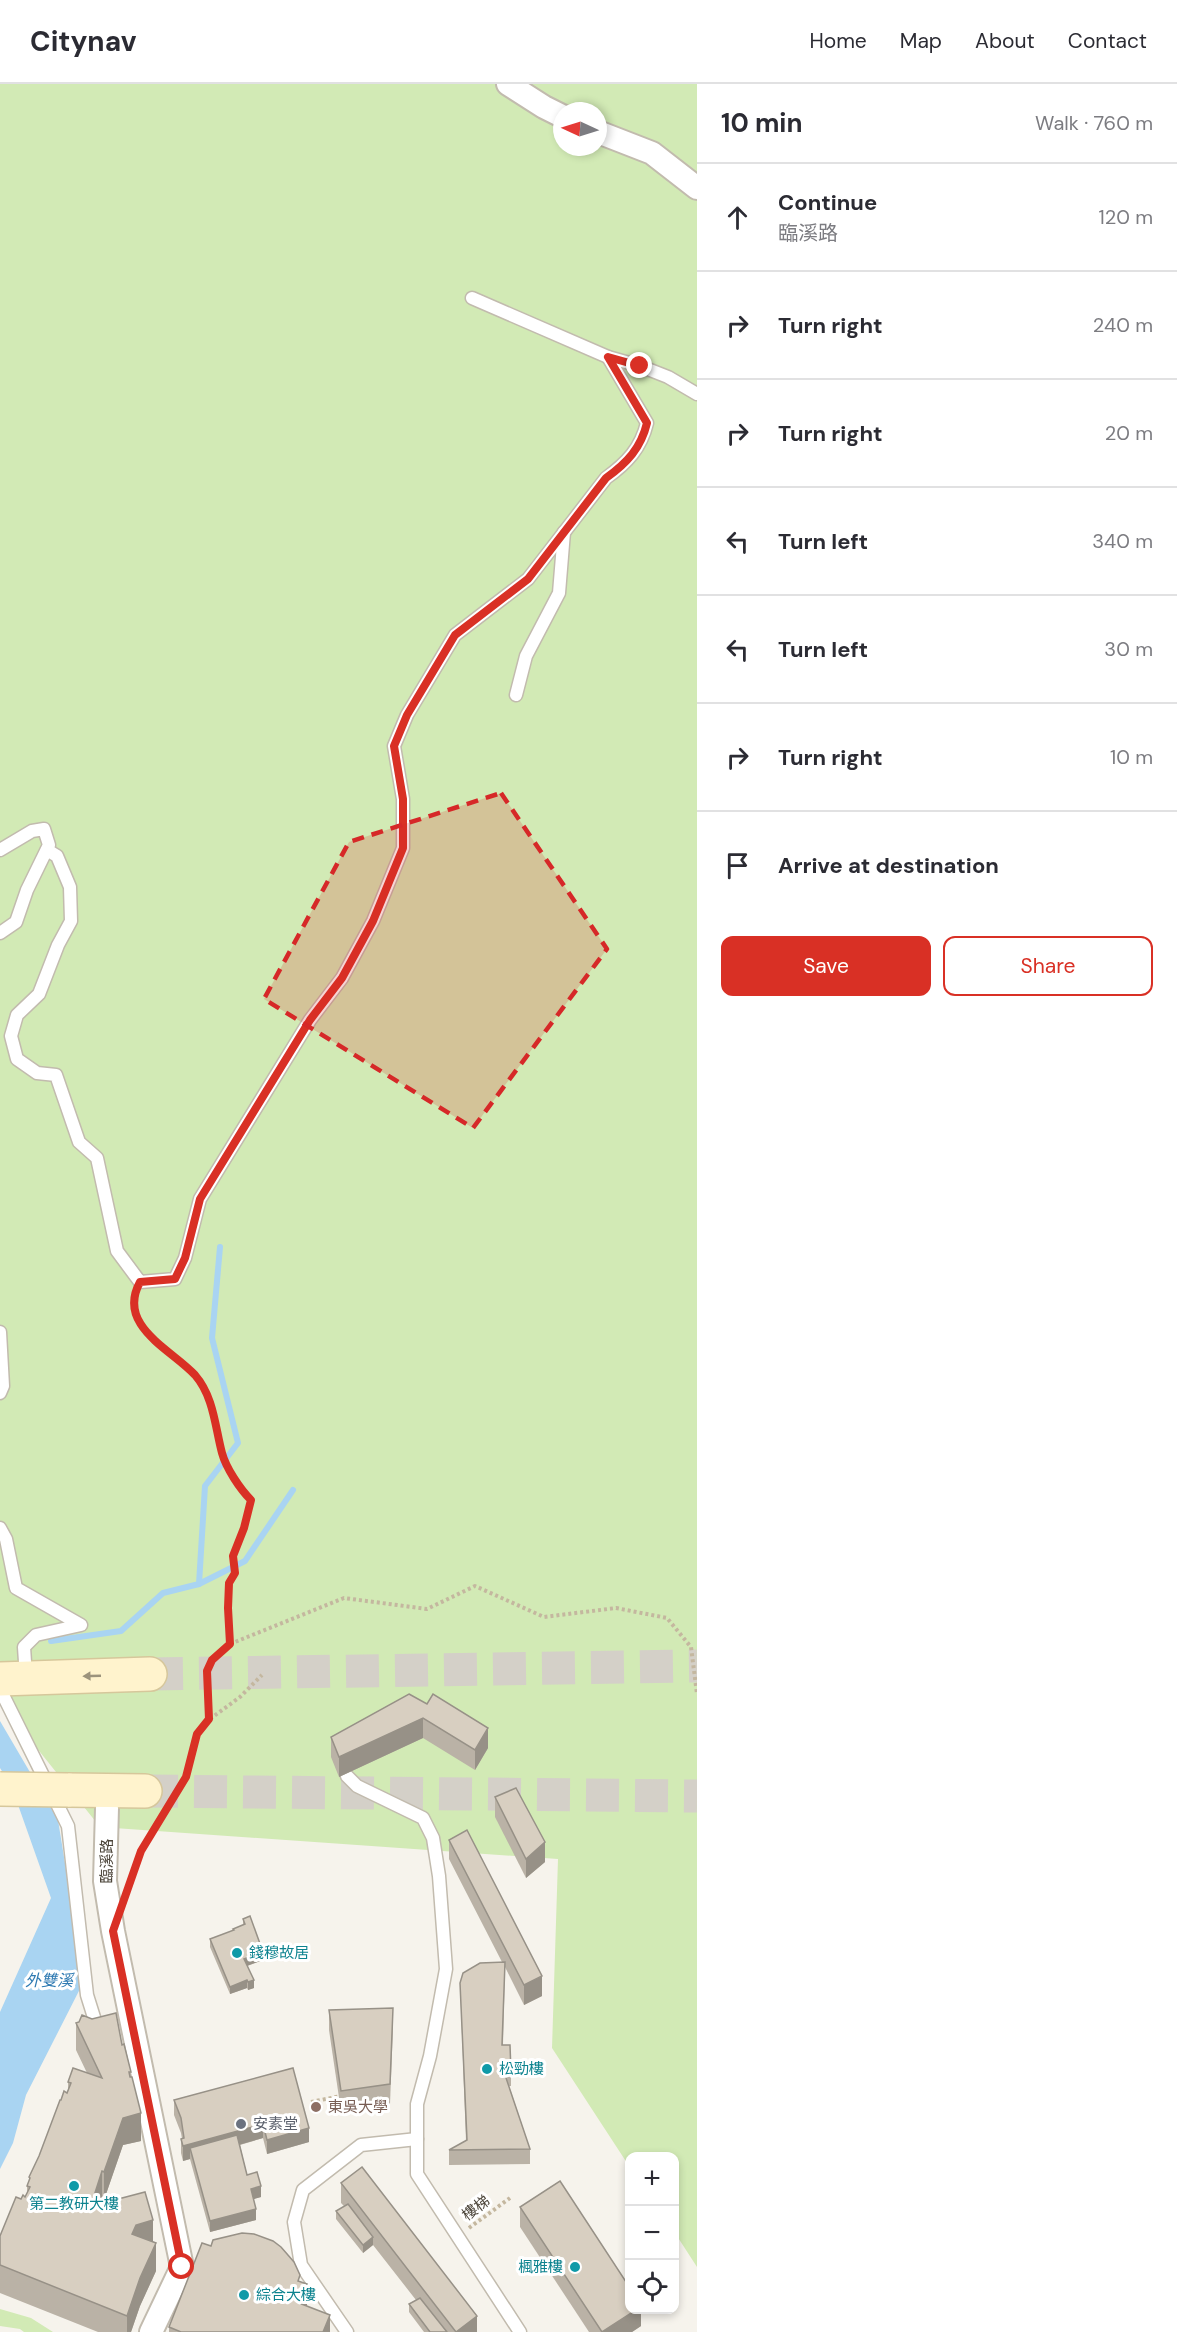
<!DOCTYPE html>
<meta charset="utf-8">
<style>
body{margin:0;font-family:"DM Sans","Noto Sans TC",sans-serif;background:#f2f2f3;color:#2b2b33}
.controls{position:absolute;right:18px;bottom:18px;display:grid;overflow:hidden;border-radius:12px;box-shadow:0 3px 9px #0003}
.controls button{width:54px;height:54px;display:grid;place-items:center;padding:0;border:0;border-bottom:2px solid #e1e1e2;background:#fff;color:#2b2b33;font:30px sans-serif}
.compass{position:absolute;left:553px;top:18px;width:54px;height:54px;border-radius:50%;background:#fff;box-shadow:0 3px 9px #0003;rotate:274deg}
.stop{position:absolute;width:18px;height:18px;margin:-14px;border:4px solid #d93025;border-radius:50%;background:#fff}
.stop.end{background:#d93025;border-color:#fff;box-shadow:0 2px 6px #0008}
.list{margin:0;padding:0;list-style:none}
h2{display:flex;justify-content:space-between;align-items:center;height:78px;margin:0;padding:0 24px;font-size:26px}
h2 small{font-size:20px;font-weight:400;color:#7c7c81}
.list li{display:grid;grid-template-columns:39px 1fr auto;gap:18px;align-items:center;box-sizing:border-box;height:108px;padding:0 24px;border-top:2px solid #e1e1e2}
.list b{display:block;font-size:22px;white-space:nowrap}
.list p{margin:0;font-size:20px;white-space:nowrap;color:#7c7c81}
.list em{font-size:20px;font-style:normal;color:#7c7c81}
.actions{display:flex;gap:12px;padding:18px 24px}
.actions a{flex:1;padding:14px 0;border:2px solid #d93025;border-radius:12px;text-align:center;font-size:21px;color:#d93025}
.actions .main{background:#d93025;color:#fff}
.icon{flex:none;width:33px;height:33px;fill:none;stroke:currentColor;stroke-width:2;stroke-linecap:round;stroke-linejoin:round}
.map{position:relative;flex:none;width:697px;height:2248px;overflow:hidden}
header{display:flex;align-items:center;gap:36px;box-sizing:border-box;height:84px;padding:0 30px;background:#fff;border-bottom:2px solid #e1e1e2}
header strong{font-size:28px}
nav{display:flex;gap:33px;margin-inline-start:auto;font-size:21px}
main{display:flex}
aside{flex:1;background:#fff}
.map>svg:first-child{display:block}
.green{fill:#d2eab5;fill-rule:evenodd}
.water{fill:#a9d4f2}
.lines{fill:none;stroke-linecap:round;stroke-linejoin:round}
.stream{stroke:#a9d4f2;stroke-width:6}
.secondary-tunnel{stroke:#d4d0c8;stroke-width:33;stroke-dasharray:33 16;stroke-linecap:butt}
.service-casing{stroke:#c2bbae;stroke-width:15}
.minor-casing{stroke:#c2bbae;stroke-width:26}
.secondary-casing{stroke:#d6c79b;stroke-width:36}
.path{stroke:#c4b79f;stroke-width:4;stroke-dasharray:3 3;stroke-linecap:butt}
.service{stroke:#fff;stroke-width:12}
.minor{stroke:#fff;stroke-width:22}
.secondary{stroke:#fff3cd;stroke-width:33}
.secondary-bridge-casing{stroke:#d6c79b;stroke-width:36;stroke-linecap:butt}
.secondary-bridge{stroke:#fff3cd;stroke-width:33}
.wall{fill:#bab2a6}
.shaded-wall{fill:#979187}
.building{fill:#d8cfc1;stroke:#979187;stroke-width:1.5}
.oneway{fill:#9c937c}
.route{stroke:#d93025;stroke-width:8}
.marked{fill:#d62828;fill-opacity:0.2;stroke:#d62828;stroke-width:4.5;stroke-dasharray:12 8;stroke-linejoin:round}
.culture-dot{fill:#0f9aa8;stroke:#fff;stroke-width:2}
.education-dot{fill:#8d6e63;stroke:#fff;stroke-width:2}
.worship-dot{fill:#6b7280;stroke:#fff;stroke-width:2}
.labels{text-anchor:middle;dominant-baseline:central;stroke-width:6;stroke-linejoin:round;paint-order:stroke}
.street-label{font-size:15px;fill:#4b4439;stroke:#fff}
.culture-label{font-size:15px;fill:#0d838f;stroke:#fff;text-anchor:start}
.education-label{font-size:15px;fill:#785e54;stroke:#fff;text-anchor:start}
.worship-label{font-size:15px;fill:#5b616d;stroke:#fff;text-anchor:start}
.water-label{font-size:16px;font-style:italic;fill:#2e7ab2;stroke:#fff}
</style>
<header>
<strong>Citynav</strong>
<nav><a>Home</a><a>Map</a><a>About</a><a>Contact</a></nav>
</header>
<main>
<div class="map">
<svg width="697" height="2248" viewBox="0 0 697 2248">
<rect width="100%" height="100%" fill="#f6f3ec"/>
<g class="green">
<path d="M0 0H697V2183L675 2149 674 2072H630L629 2082 552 1964 558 1775 100 1743 0 1618ZM562 27H598V63H562Z"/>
<path d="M0 2225 31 2234 53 2248H24L20 2245 0 2242Z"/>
</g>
<path class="water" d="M0 1637 58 1736 84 1897 26 2011 13 2059 0 2085V1928L51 1814 11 1701 0 1684Z"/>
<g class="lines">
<g class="stream">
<path d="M199 1500 245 1477 293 1406"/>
<path d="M51 1557 121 1547 163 1509 199 1500 205 1402 238 1359 212 1254 220 1163"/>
</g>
<g class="secondary-tunnel">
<path d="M150 1590 697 1582"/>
<path d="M145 1707 697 1712"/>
</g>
<g class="service-casing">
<g id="service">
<path d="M472 214 608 273"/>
<path d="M516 611 526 572 559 509 564 448"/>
<path d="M0 766 32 747 44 745 49 761 27 806 16 838 0 849"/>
<path d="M47 766 57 772 70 803 71 837 58 861 39 910 17 931 11 952 17 975 37 989 56 991 79 1058 97 1074 117 1167 140 1198 175 1195 185 1174 200 1115 310 936 342 894 373 837 403 764V715L394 662 407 631 455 551 528 495 606 394C627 379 641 364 647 339L608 273 640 282 668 293 697 310"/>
<path d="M0 1248 3 1302 0 1309"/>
<path d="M0 1444 6 1455 16 1504 81 1541 36 1551 24 1563 25 1578"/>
<path d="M0 1605 68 1742 87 1911 97 1943 105 1942"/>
<path d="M347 1692 357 1702 423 1734 433 1754 439 1792 446 1885 430 1972 417 2020V2055"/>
<path d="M347 2248 301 2181 294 2138 303 2106 361 2061 417 2055V2090L520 2248"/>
</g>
</g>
<g class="minor-casing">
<g id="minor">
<path d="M508 0 544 23 562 32"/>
<path d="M598 48 652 69 697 104"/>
<path d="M107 1724 105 1797 113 1847 182 2183 151 2248"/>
</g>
</g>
<g class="secondary-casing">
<g id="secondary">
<path d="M0 1595 150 1590"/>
<path d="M68 1706 145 1707"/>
</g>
</g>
<g class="path">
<path d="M230 1560 344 1514 427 1525 475 1502 544 1533 616 1524 667 1534 691 1563 697 1610"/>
<path d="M210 1635 240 1613 262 1591"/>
<path d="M128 1804 141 1767 185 1693 197 1651 209 1635 207 1587 211 1576 230 1560 228 1524 229 1499 235 1489 233 1472 244 1444 251 1416C241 1406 225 1383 222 1369 215 1343 214 1313 195 1291 173 1266 131 1250 134 1210"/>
<path d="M311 2018 341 2012"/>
<path d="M469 2144 510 2114"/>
</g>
<use href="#service" class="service"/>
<use href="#minor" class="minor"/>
<use href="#secondary" class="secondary"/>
<g class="secondary-bridge-casing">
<path id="secondary-bridge" d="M0 1705 68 1706"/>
</g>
<use href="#secondary-bridge" class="secondary-bridge"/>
</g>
<g class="wall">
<path d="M409 1610 488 1664 475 1686 423 1654 339 1693 331 1673V1653Z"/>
<path d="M495 1713 545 1778 526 1794 495 1733Z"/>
<path d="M449 1756 542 1912 524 1921 505 1883 503 1961 511 1988V2002H509L530 2065V2080L449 2081V2066L466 2057 460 1899 502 1878 449 1775Z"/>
<path d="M243 1835 263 1876 247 1882 254 1904 248 1906 247 1904 230 1910 210 1863V1855L233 1847V1845L243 1841Z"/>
<path d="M329 1926 393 1943 390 2020 341 2027 329 1946Z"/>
<path d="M76 1939 122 1961 131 1988 141 2057 123 2061 104 2116 102 2115 101 2119 153 2158 156 2187 140 2222 131 2248H98L0 2209V2152L21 2115 25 2113 27 2109V2102L29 2097V2093L39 2072 61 2016 68 2006V1998L87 1989 76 1966Z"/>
<path d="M293 1984 309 2058 267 2070 263 2054 240 2061 247 2091 261 2113 253 2115 256 2136 210 2148 190 2075 183 2077 181 2069V2055H182L181 2049 174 2031V2016Z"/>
<path d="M341 2099 477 2248H424L409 2228V2220L416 2216 373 2161 363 2169 336 2135V2127L344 2122 341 2119Z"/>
<path d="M520 2123 641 2226V2242L632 2248H589L520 2143Z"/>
<path d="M300 2198 307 2222 330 2248H169V2243Z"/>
</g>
<g class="shaded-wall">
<path d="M423 1634V1654L339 1693V1673Z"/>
<path d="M488 1644V1664L475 1686V1666Z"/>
<path d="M545 1758V1778L526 1794V1775Z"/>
<path d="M263 1868V1876L244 1883V1875Z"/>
<path d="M542 1892V1912L524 1921V1901Z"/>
<path d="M247 1896V1904L230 1910V1903Z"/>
<path d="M254 1896V1904L248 1906V1898Z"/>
<path d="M141 2029V2057L123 2061 104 2116V2088L123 2034Z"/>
<path d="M263 2040V2054L193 2074 190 2064V2075L183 2077V2062Z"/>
<path d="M309 2044V2058L267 2070V2056Z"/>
<path d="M102 2087V2115L92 2145V2118Z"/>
<path d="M261 2102V2113L251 2116V2105Z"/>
<path d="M256 2125V2136L210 2148V2137Z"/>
<path d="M153 2136V2164L132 2150 136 2141Z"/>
<path d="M373 2153V2161L363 2169V2161Z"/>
<path d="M156 2159V2187L140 2222 131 2248H127V2232L140 2194Z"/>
<path d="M307 2200V2225L299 2219Z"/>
<path d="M636 2226H641V2242L632 2248H602Z"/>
<path d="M330 2231V2248H323Z"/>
<path d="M477 2232V2248H456Z"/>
</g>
<g class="building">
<path d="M409 1610 427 1620 433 1610 488 1644 475 1666 423 1634 339 1673 331 1653Z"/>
<path d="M516 1704 545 1758 526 1775 495 1713Z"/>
<path d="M467 1746 542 1892 524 1901 449 1756Z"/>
<path d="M250 1832 263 1868 244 1875 254 1896 248 1898 247 1896 230 1903 210 1855 234 1846 233 1845 245 1840 243 1835Z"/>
<path d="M505 1878 502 1961H510L511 1988H504L530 2065 449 2066 467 2056 460 1899 463 1889 480 1879Z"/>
<path d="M393 1924 390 2000 341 2007 329 1926Z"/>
<path d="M116 1929 122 1961 124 1960 131 1988H129L130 1993H132L141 2029 123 2034 104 2088 102 2087 92 2118 90 2117 88 2123 145 2108 153 2136 136 2141 132 2150 156 2159 140 2194 127 2232 0 2181V2152L16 2113 21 2115 23 2111 25 2113 30 2103 27 2102 30 2094 29 2093 39 2072 60 2016H61L64 2007 67 2009 71 1999 68 1998 73 1984 102 1994 76 1939 79 1938 82 1931 92 1935Z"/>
<path d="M293 1984 309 2044 267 2056 263 2040 183 2062 181 2055 184 2054 181 2034 174 2016Z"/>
<path d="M237 2051 247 2091 257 2088 261 2102 251 2105 256 2125 210 2137 190 2064Z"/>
<path d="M362 2083 477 2232 456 2248 341 2099Z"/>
<path d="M560 2097 630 2204V2226H636L602 2248 520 2123Z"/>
<path d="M348 2120 373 2153 363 2161 336 2127Z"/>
<path d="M242 2149 254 2150 273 2157 281 2163 294 2178 300 2191 298 2197 307 2200 299 2219 330 2231 323 2248H181L169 2243 202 2159 211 2162 213 2156Z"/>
<path d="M420 2214 447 2248H430L409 2220Z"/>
</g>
<defs><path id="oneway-solid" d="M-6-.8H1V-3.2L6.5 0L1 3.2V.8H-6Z" transform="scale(1.5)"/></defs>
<use class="oneway" href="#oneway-solid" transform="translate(92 1592) rotate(178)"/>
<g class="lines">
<path class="route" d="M182 2183 113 1847 141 1767 186 1693 197 1650 209 1635 207 1587 212 1576 230 1560 228 1524 229 1499 235 1489 233 1472 244 1444 251 1416C240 1405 226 1384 222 1369 215 1343 214 1313 195 1291 171 1265 116 1242 140 1198L175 1195 185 1174 200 1115 310 936 342 894 373 837 403 764V715L394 662 407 631 455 551 528 495 606 394C627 379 641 364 647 339L608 273 640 282"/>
</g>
<path class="marked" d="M501 709 607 865 473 1044 264 915 349 758Z"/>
<g class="culture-dot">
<circle cx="237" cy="1869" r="6"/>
<circle cx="487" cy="1985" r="6"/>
<circle cx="74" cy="2102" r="6"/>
<circle cx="575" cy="2183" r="6"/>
<circle cx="244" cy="2211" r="6"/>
</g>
<circle class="education-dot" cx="316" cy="2023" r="6"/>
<circle class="worship-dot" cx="241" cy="2040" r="6"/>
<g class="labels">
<g class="street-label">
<text transform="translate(107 1777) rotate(-90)">臨溪路</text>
<text transform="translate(476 2124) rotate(-37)">樓梯</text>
</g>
<g class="culture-label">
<text x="249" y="1869">錢穆故居</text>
<text x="499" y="1985">松勁樓</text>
<text x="74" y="2120" text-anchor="middle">第二教研大樓</text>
<text x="563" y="2183" text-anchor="end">楓雅樓</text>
<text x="256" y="2211">綜合大樓</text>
</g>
<g class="education-label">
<text x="328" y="2023">東吳大學</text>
</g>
<g class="worship-label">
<text x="253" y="2040">安素堂</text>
</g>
<g class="water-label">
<text x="49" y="1896">外雙溪</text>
</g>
</g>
</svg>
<div class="controls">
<button>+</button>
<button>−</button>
<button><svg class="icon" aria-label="locate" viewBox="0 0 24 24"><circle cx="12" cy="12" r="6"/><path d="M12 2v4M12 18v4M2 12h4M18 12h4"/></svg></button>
</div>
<svg class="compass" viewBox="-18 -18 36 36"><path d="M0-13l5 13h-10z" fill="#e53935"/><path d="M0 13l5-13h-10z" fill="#7c7c81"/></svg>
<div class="stop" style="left:182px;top:2183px"></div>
<div class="stop end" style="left:640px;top:282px"></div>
</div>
<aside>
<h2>10 min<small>Walk · 760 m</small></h2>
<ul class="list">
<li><svg class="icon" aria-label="ahead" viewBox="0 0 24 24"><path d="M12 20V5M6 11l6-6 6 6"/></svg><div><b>Continue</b><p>臨溪路</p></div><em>120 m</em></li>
<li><svg class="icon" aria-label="right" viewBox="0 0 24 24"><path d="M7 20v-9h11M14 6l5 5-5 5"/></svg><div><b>Turn right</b></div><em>240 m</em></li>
<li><svg class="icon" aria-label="right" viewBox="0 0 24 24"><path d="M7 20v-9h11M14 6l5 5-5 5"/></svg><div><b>Turn right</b></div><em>20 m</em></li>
<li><svg class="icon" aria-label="left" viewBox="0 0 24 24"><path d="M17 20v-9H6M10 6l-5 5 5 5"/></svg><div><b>Turn left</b></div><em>340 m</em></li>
<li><svg class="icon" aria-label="left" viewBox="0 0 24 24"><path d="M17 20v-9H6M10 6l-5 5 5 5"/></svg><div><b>Turn left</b></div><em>30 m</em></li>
<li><svg class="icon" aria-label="right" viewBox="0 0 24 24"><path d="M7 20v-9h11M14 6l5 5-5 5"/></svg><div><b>Turn right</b></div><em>10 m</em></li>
<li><svg class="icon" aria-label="arrive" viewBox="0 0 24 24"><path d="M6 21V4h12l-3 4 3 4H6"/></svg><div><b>Arrive at destination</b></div></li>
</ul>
<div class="actions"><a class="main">Save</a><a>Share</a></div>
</aside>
</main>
